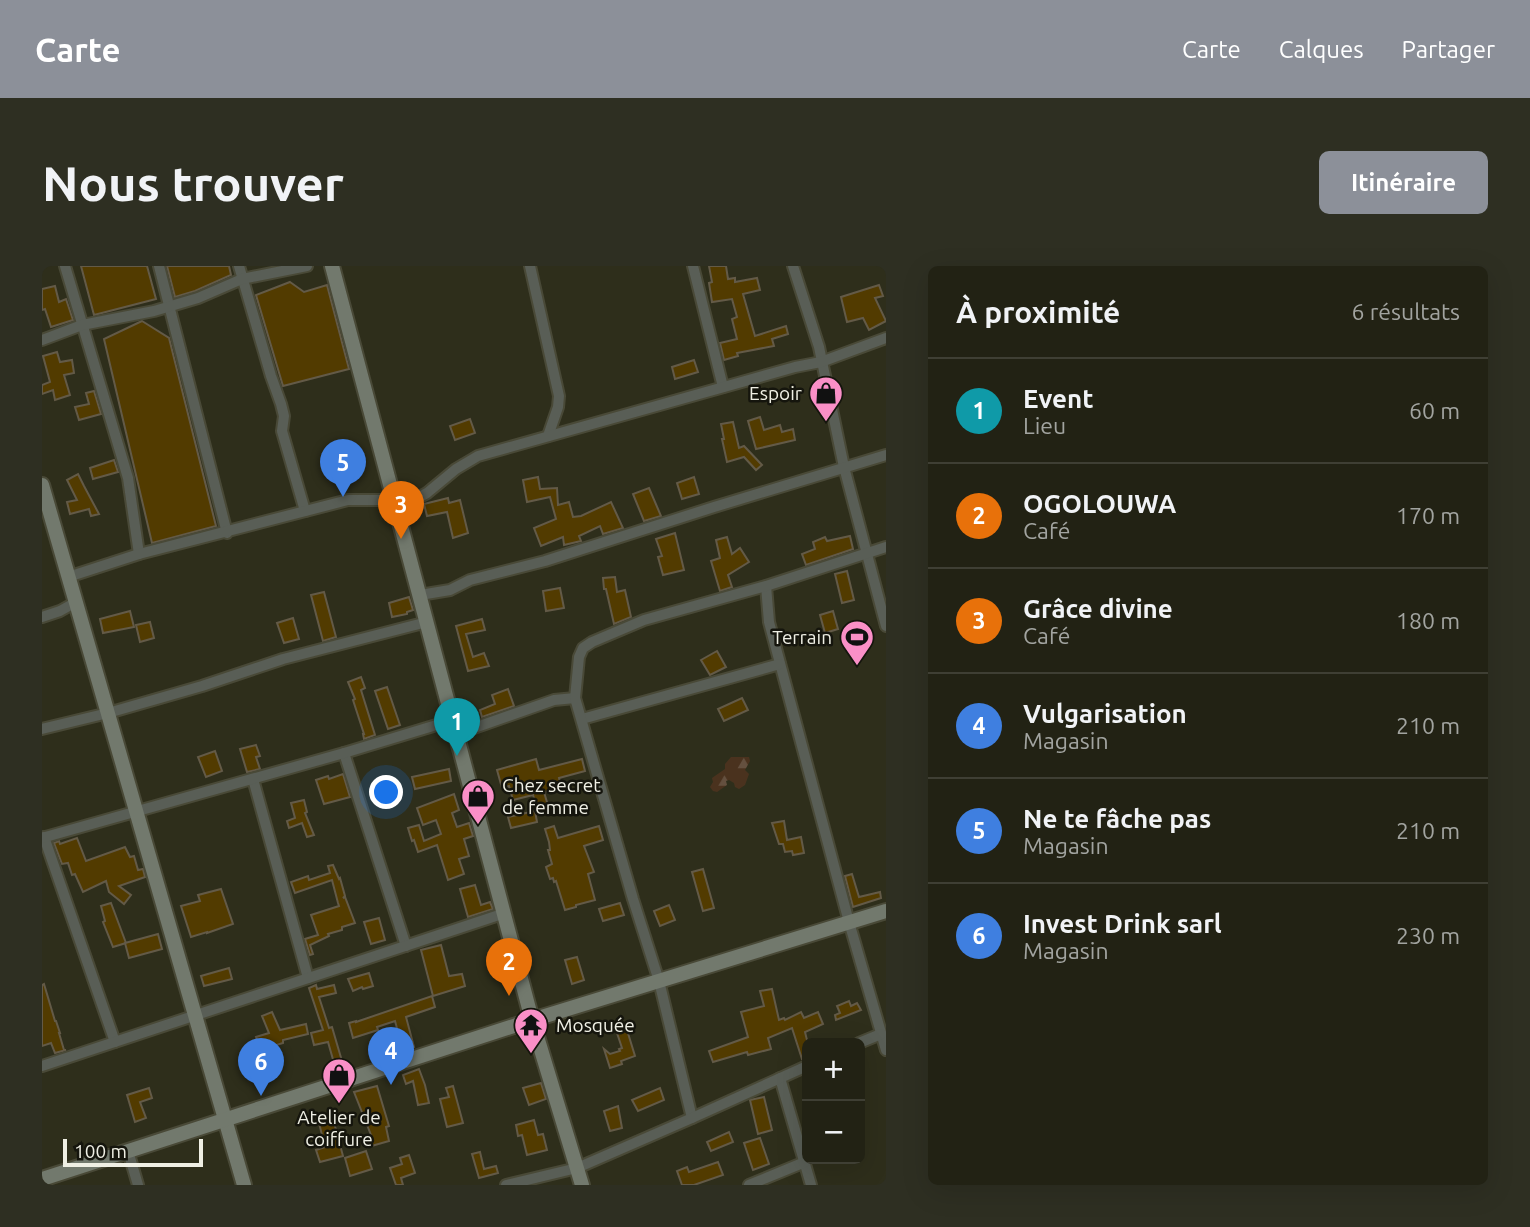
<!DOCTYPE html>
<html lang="fr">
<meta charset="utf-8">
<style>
body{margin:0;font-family:Ubuntu,sans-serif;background:#2e2f22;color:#f1f3f6}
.controls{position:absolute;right:21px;bottom:21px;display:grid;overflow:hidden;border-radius:10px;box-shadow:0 7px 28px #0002}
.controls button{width:63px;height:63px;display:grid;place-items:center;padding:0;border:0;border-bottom:2px solid #3f3f34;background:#222214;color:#f1f3f6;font:35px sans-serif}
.scale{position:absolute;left:21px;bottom:18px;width:140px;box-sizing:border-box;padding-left:7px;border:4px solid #efefe4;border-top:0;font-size:19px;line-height:24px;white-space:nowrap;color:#efefe4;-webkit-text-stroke:5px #15150d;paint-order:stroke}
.you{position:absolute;left:345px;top:527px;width:24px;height:24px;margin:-18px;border:5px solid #fff;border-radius:50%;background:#1a73e8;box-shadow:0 0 0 10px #1a73e833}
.badge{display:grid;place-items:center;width:46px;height:46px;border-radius:50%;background:#8c9099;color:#fff;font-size:23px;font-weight:700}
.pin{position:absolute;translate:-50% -58px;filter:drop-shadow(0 2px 4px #0008)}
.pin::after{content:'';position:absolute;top:37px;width:24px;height:21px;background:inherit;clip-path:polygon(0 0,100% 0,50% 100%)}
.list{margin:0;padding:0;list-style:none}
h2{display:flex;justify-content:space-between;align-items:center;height:91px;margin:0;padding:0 28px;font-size:30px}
h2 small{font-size:23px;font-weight:400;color:#a2a4a0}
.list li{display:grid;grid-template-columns:46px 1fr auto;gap:21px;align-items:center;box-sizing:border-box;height:105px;padding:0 28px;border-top:2px solid #3f3f34}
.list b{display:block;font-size:26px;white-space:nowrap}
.list p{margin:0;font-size:23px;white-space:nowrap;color:#a2a4a0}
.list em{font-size:23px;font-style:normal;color:#a2a4a0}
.map{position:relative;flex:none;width:844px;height:919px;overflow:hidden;border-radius:10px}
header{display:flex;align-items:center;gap:42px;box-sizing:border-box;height:98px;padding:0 35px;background:#8c9099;color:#fff}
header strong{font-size:33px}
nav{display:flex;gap:38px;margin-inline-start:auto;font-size:24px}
.intro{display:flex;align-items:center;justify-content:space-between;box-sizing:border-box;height:168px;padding:0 42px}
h1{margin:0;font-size:49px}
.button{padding:18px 32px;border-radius:10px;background:#8c9099;color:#fff;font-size:24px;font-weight:700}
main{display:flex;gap:42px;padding:0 42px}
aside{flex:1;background:#222214;border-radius:10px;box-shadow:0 7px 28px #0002}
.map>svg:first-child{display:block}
.forest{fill:url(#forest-firs)}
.building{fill:#523b00;stroke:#635a47;stroke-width:2}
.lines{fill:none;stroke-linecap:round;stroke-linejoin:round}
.street-casing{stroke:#494937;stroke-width:14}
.secondary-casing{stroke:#494937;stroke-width:18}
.street{stroke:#595e56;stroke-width:10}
.secondary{stroke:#72796d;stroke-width:14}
.labels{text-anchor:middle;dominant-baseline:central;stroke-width:5;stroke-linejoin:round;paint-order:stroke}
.poi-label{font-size:19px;fill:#efefe4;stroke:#15150d;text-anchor:end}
</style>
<header>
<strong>Carte</strong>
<nav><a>Carte</a><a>Calques</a><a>Partager</a></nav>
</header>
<div class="intro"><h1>Nous trouver</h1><a class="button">Itinéraire</a></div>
<main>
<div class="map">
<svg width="844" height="919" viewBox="0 0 844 919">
<defs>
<pattern id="forest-firs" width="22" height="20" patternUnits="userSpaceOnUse" patternTransform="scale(1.75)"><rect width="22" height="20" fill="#4a321e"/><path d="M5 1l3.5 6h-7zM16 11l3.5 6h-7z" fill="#64503f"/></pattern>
</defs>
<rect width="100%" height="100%" fill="#2e2e1b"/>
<path class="forest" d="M689 491H707L708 495 703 504 707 508 703 519 697 523 693 521 692 517 687 514 684 515 685 519 675 526 671 525 668 521 671 516 670 512 683 503V498Z"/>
<g class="building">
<path d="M39 0H105L114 33 52 49Z"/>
<path d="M125 0H187L189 9 153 25 133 31Z"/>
<path d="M667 0H684L686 13 693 12V16L715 12 718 24 701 28 713 70 744 60 746 68 730 73 732 80 695 87 696 90 682 94 678 77 695 73 690 53 695 51 690 33 670 36 667 17 670 16Z"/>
<path d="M248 16 262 26 285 19 307 103 241 120 214 29Z"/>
<path d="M837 19 841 30 833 32 844 55 827 64 821 52 805 56 799 31Z"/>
<path d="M13 20 17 36 24 33 31 54 9 61 3 43 0 44V23Z"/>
<path d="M100 55 127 72 174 260 110 277 62 73Z"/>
<path d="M15 86 18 96 30 94 32 107 22 109 28 129 13 134 11 124 0 128V119L8 116 1 90Z"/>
<path d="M652 94 656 106 633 113 630 101Z"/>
<path d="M52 125 59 148 37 154 33 141 47 138 44 127Z"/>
<path d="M718 151 722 164 738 159 740 166 751 163 753 174 714 183 706 155Z"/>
<path d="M428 153 433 167 413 174 408 160Z"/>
<path d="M691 156 697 182 702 180 720 199 714 204 702 191 685 196 680 173H682L679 158Z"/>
<path d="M72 194 76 206 51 213 48 202Z"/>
<path d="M36 208 42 220 57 248 49 250 47 243 28 248 25 236 35 234 25 214Z"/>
<path d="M496 211 498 223 515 222 516 239 527 236 531 251 539 250 569 236 581 262 561 268 558 260 537 270 539 275 522 279 521 271 499 280 492 262 514 253 508 231 485 236 481 214Z"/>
<path d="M652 211 657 228 640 233 635 217Z"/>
<path d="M607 222 619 250 602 255 591 228Z"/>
<path d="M406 232 407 237 418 234 426 267 411 272 405 246 385 250 382 238Z"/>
<path d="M633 267 642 304 621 309 616 291 620 290 614 273Z"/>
<path d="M808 270 811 283 764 299 760 288 773 283 771 276 783 271 785 275Z"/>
<path d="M685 271 690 288 698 282 707 296 686 309 690 321 678 325 669 295 678 292 674 274Z"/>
<path d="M805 305 812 334 800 337 793 308Z"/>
<path d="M573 311 575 326 583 324 589 351 572 358 564 323H562L561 312Z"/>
<path d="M518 322 522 342 504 345 501 325Z"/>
<path d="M282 326 294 371 281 375 269 329Z"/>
<path d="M367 331 371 344 365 346V348L350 351 347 337Z"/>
<path d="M88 345 92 361 61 367 58 353Z"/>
<path d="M791 345 796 363 783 367 778 349Z"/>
<path d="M251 352 257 373 242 377 235 357Z"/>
<path d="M440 353 443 364 424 368 431 391 442 387 447 400 426 405 414 360Z"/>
<path d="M108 356 112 372 98 376 94 359Z"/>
<path d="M675 385 684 401 668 409 659 394Z"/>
<path d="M319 411 323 422 319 424 333 469 322 473 321 468H322L311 434 313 433 306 416Z"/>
<path d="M345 421 358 459 346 463 333 425Z"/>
<path d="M466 423 472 440 440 451 438 444 453 438 450 429Z"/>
<path d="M700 432 706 444 682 455 676 443Z"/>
<path d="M214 479 218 490 214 491 218 503 205 506 198 483Z"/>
<path d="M173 485 180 505 164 511 156 491Z"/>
<path d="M494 493 497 504 540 493 543 505 517 512 518 516 511 518 513 524 502 526 507 543 496 546 491 529 471 534 467 520 460 522 455 504Z"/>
<path d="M407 503 409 515 373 523 370 511Z"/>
<path d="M301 508 308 531 282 538 274 514 286 510 287 513Z"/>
<path d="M412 528 417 544 410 547 415 561 427 557 431 570 422 573 427 590 417 593 422 608 406 614 395 579 376 586 372 574 370 575 366 562 377 559 382 575 399 568 394 554 381 559 375 542Z"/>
<path d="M262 534 265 546 263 547 272 569 265 571 260 557 247 562 245 555 253 552 249 537Z"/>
<path d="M493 545 495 556 469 562 466 551Z"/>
<path d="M742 555 745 574 759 571 762 587 751 589 750 585 743 586 741 578H737L730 557Z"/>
<path d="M512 560 516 572 557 560 561 574 542 580 552 606 546 608 553 634 534 639V641L523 644 514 615 512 616 511 612 508 613 504 601 510 598 506 584H508L507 576 503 563Z"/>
<path d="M35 572 44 595 83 581 88 591 92 590 96 604 101 603 103 611 77 620 89 629 82 638 67 626 64 615 41 626 33 608 30 609 26 597 20 598 12 577 17 575 18 578Z"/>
<path d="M291 599 297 613 298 612 303 630 301 632 303 631 313 657 300 661V664L286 668 287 670 268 679 271 688 268 689 263 673 276 669 269 649 297 640 296 637 290 614 253 627 249 616 266 610 267 614 288 607 286 600Z"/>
<path d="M661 603 672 642 661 645 650 606Z"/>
<path d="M810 608 817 631 838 626 839 632 811 641 803 610Z"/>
<path d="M433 619 439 639 448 636 451 643 426 651 418 623Z"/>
<path d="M179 623 191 658 165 667V666L149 671 139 640 158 635 156 629Z"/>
<path d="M69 637 84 677 71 681 61 656 63 655 59 640Z"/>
<path d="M578 637 582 649 561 655 557 643Z"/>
<path d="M627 639 633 654 618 660 612 645Z"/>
<path d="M337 652 343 674 329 678 322 656Z"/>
<path d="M116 668 120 683 87 692 83 677Z"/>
<path d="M399 679 407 710 420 708 423 720 391 730 379 684Z"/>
<path d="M535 691 542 714 530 718 523 694Z"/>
<path d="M187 702 190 713 162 720 159 710Z"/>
<path d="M327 707 331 720 321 723 320 721 311 725 306 713Z"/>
<path d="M2 718 13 755H14L18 767H17L22 784H24L13 787 9 777 0 780V719Z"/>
<path d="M274 719 275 723 292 719 294 727 277 731 287 762 290 761 302 802 294 804 286 776 272 779 269 767 281 764 267 722Z"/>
<path d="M730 723 737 754 742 752 743 754 759 746 762 752 776 746 781 758 763 766 765 774V792L760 793 750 762 726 772 729 783 706 789 705 786 671 796 667 785 706 771 699 746 722 740 718 725Z"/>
<path d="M390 730 393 741 364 751 372 781 361 784 353 755 335 761 336 764 311 772 307 757 314 755V756Z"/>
<path d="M807 735 809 740 815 737 819 744 794 754 793 749 798 747 795 740Z"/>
<path d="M230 746 238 764 264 758 266 768 241 774V777L218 784 214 771 227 767 220 750Z"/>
<path d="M585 764 593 790 579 795 580 798 568 802 562 783 568 788 578 785 577 783 580 782 575 767Z"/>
<path d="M377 803 383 819 387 837 376 839 371 815 364 818 361 809Z"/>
<path d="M499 817 504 833 487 839 481 822Z"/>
<path d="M335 820 347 860 344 861 347 875 326 881 324 872 329 869 312 826Z"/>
<path d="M411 820 421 857 405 861 398 833 407 831 404 822Z"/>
<path d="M107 822 110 832 98 836 104 852 93 856 85 829Z"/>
<path d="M618 822 622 834 596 845 590 834Z"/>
<path d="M722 831 730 864 716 868 708 834Z"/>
<path d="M576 840 580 862 568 865 562 845Z"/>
<path d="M290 849 301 890 278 896 274 884 283 881 276 853Z"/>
<path d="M492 854 496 869 501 868 505 884 485 889 480 869 476 870 474 859Z"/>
<path d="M687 866 691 876 669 885 665 876Z"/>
<path d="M718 872 727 898 711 904 702 877Z"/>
<path d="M324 885 330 903 308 910 303 892Z"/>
<path d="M438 886 442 903 454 900 456 907 437 912 430 888Z"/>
<path d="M367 889 373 907 359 912 361 919H354L348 902 360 898 358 892Z"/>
<path d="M676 896 681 909 652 919H640L635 905 645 901 647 906Z"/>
</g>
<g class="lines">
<g class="street-casing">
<g id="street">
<path d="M23 0 86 212 97 288"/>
<path d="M117 0 185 267"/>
<path d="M197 0 229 110 239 138 242 150 240 165 263 245"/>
<path d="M488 0 517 130 516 141 506 170"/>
<path d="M651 0 681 121"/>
<path d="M751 0 777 81 802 201 844 360"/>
<path d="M0 74 40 59 112 45 156 32 200 13 265 0"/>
<path d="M26 311 97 288 306 234H344L354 238 374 233 385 227 414 203 436 190 753 101 779 96 844 72"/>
<path d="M724 320 727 356 807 656 844 784"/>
<path d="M378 329 408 324 428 314 503 295 672 241 844 189"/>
<path d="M0 351 18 345 34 336"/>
<path d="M540 453 738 398"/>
<path d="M0 463 66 447 160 420 241 393 385 356"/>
<path d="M415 468 512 434 533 432"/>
<path d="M302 487 364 680"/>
<path d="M211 513 266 712"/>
<path d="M2 571 73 776"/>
<path d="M0 572 302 487 411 454"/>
<path d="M817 777 839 768"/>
<path d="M0 800 463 647"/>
<path d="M738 812 769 919"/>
<path d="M650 852 617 715 591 633 533 432 537 391 541 382 550 376 602 354 724 320 844 281"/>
<path d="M86 885 96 919"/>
<path d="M464 919 535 902 650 852 765 800"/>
<path d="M707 919 763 896"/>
</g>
</g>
<g class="secondary-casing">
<g id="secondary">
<path d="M290 0 490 754 540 919"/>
<path d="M0 219 202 919"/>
<path d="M0 913 490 754 844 645"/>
</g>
</g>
<use href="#street" class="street"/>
<use href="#secondary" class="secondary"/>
</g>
<defs>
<g id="shop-pin" transform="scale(1.75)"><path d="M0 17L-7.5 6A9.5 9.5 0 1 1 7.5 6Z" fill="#fa8fc7" stroke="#15150d"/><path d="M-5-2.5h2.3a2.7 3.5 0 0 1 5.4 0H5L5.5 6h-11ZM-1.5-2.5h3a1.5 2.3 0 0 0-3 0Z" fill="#111"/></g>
<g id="stadium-pin" transform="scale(1.75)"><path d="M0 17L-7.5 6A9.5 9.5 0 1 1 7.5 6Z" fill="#fa8fc7" stroke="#15150d"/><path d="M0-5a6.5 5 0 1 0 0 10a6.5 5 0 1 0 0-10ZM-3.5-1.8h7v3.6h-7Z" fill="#111"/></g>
<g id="temple-pin" transform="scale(1.75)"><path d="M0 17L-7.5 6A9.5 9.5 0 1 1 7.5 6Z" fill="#fa8fc7" stroke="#15150d"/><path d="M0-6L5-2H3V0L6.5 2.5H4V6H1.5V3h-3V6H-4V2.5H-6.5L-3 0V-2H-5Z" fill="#111"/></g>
</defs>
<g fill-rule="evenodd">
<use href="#shop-pin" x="784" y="127"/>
<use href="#stadium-pin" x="815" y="371"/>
<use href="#shop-pin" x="436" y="530"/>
<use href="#temple-pin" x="489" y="759"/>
<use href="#shop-pin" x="297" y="809"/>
</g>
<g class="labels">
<g class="poi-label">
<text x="760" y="127">Espoir</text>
<text x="790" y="371">Terrain</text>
<text x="460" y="519" text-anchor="start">Chez secret<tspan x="460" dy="22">de femme</tspan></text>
<text x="514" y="759" text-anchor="start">Mosquée</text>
<text x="297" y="851" text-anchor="middle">Atelier de<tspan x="297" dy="22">coiffure</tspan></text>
</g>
</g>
</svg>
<div class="controls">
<button>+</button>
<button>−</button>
</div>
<div class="scale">100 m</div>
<div class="you"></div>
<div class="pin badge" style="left:415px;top:490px;background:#0f9aa8">1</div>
<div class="pin badge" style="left:467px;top:730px;background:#e8710a">2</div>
<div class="pin badge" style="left:359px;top:273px;background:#e8710a">3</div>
<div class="pin badge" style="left:349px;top:819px;background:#3f7fe0">4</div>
<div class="pin badge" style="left:301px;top:231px;background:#3f7fe0">5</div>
<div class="pin badge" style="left:219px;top:830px;background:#3f7fe0">6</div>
</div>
<aside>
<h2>À proximité<small>6 résultats</small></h2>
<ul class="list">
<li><span class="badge" style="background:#0f9aa8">1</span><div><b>Event</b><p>Lieu</p></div><em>60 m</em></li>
<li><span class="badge" style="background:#e8710a">2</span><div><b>OGOLOUWA</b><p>Café</p></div><em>170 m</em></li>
<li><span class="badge" style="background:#e8710a">3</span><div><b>Grâce divine</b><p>Café</p></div><em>180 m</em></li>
<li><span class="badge" style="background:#3f7fe0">4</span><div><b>Vulgarisation</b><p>Magasin</p></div><em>210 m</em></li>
<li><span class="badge" style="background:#3f7fe0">5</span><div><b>Ne te fâche pas</b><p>Magasin</p></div><em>210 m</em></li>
<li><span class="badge" style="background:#3f7fe0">6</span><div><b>Invest Drink sarl</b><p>Magasin</p></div><em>230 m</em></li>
</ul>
</aside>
</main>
